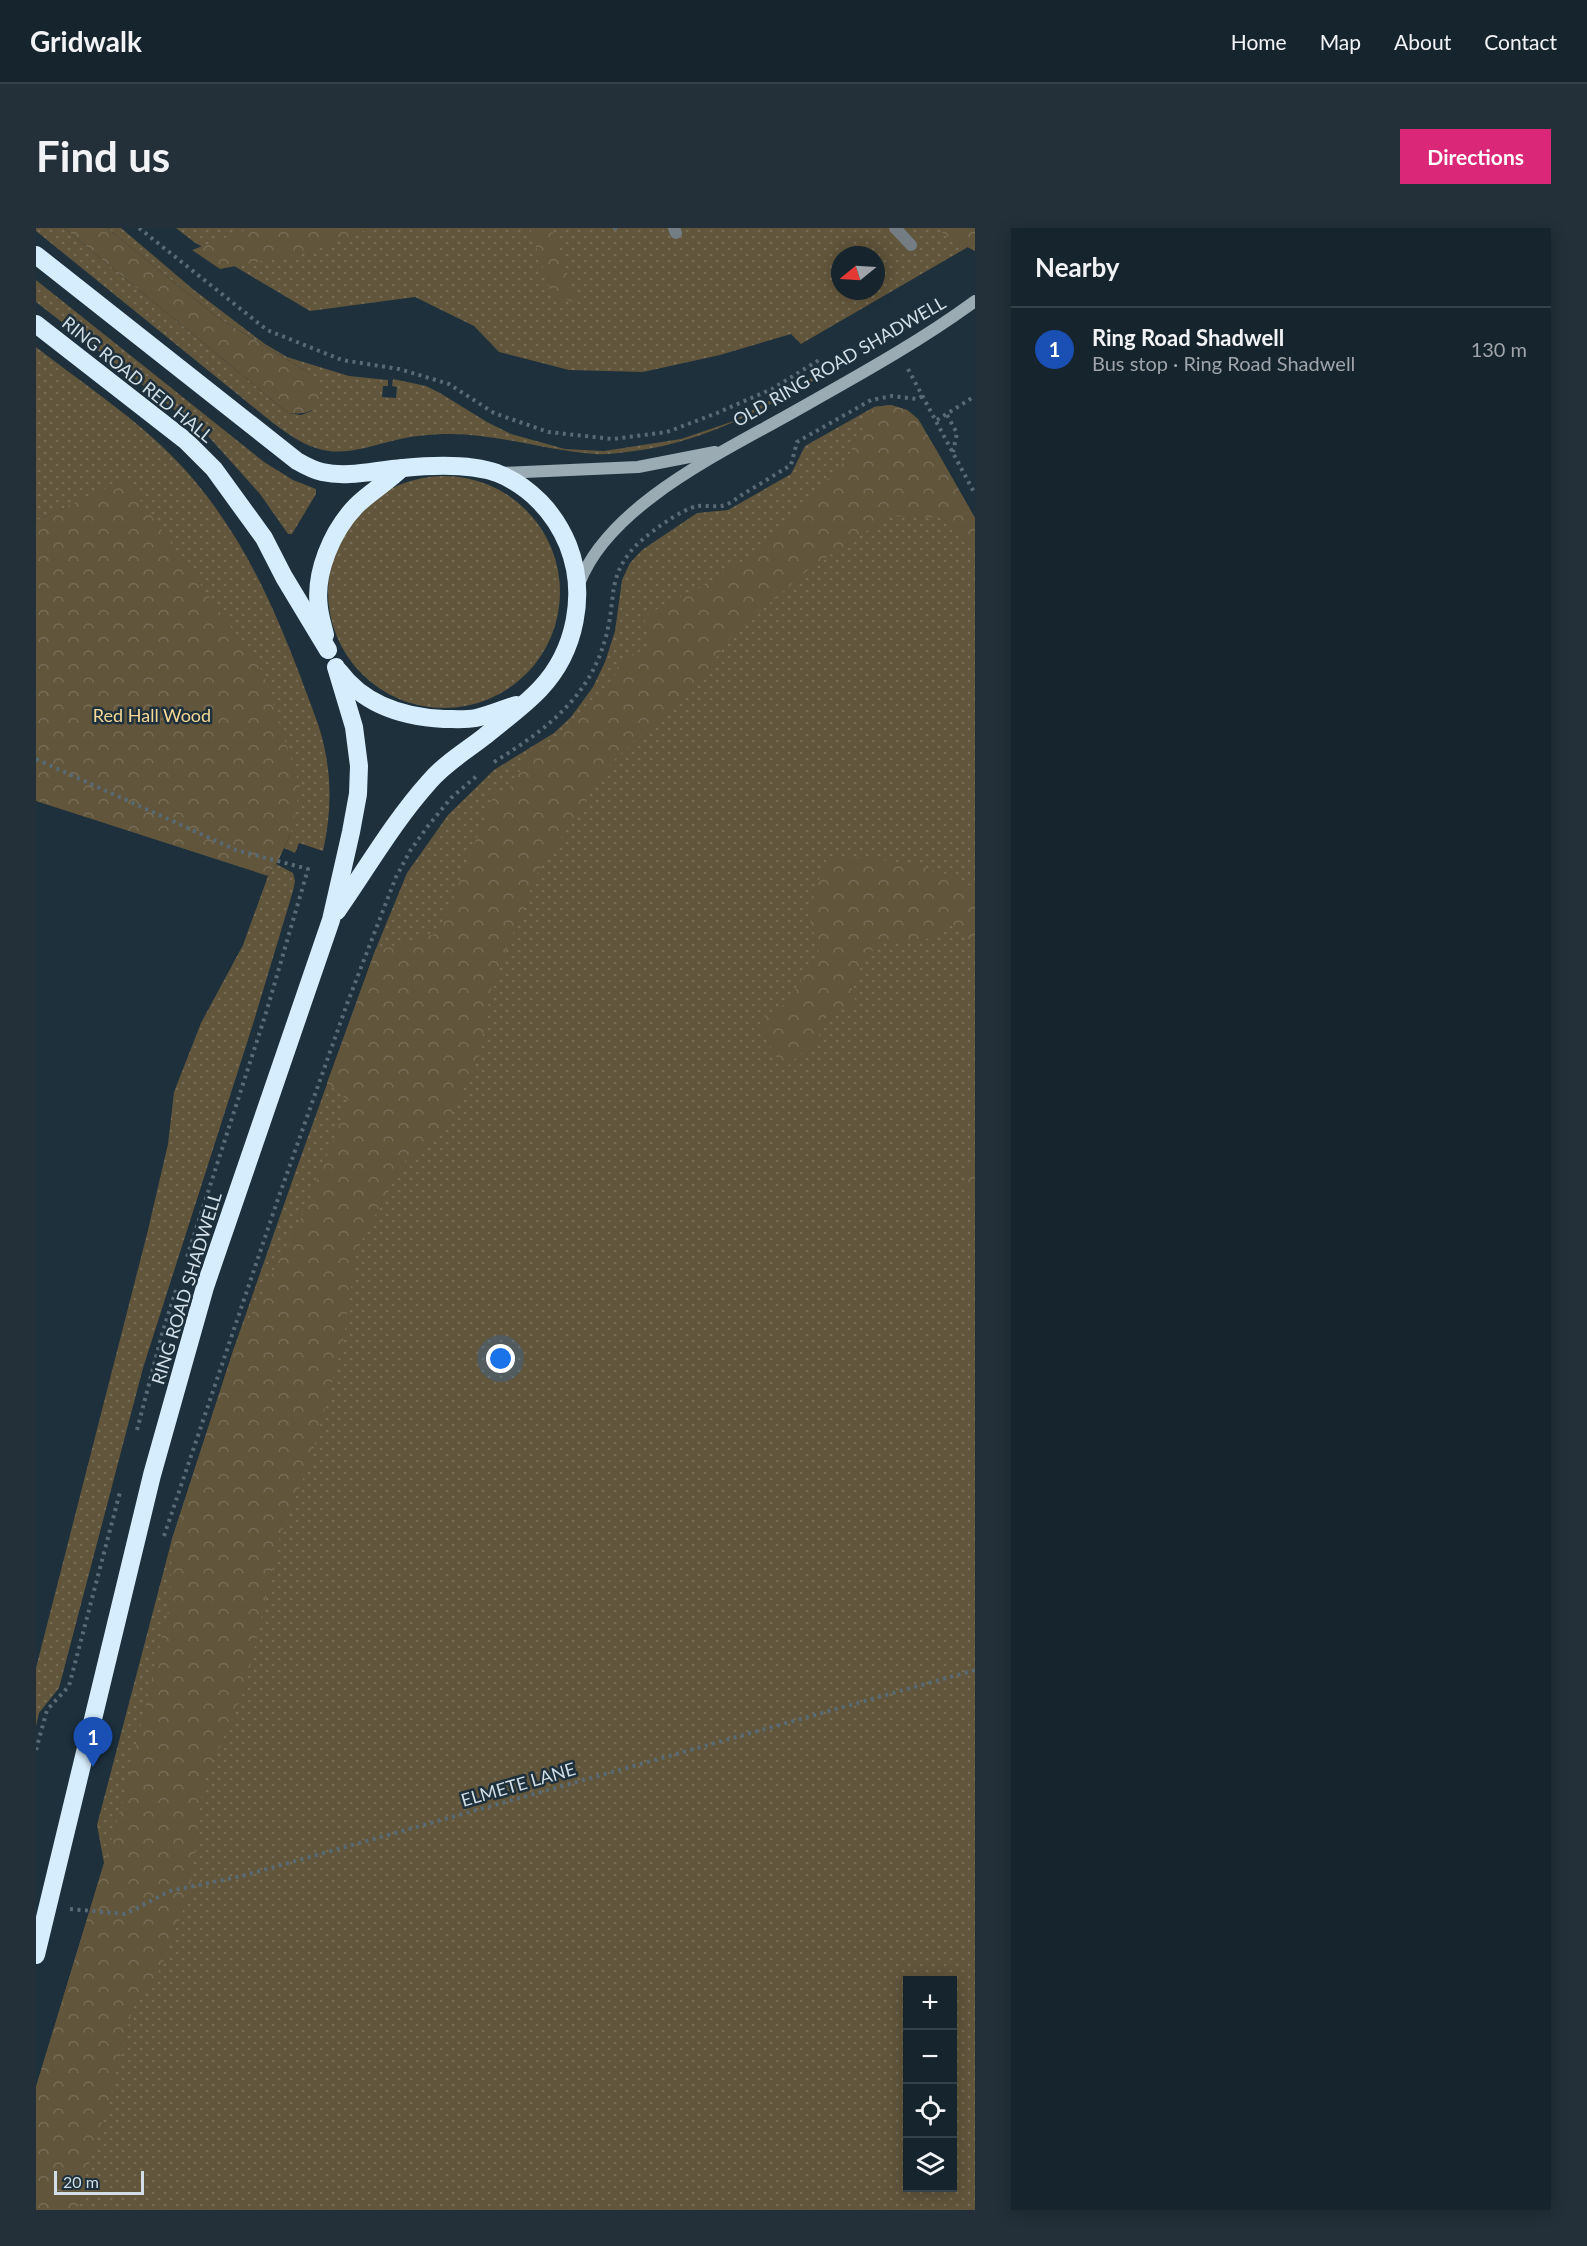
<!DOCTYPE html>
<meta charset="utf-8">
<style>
body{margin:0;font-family:Lato,sans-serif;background:#233039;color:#f1f3f6}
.controls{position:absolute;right:18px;bottom:18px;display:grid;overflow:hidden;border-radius:0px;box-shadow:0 3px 15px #0003}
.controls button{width:54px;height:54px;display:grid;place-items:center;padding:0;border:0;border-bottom:2px solid #354149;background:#16242d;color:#f1f3f6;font:30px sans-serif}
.compass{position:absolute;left:795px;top:18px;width:54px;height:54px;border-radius:50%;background:#16242d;box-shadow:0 3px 15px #0003;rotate:252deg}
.scale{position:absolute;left:18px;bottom:15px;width:90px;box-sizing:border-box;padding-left:6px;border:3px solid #d2dee6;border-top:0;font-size:16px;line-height:21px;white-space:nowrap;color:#d2dee6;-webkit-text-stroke:4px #1d303c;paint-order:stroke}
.you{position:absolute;left:465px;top:1131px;width:21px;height:21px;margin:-15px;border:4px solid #fff;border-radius:50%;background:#1a73e8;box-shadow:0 0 0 9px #1a73e833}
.badge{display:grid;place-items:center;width:39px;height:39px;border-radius:50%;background:#db2777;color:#fff;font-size:20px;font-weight:700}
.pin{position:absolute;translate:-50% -50px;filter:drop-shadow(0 2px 3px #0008)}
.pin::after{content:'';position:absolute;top:32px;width:21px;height:18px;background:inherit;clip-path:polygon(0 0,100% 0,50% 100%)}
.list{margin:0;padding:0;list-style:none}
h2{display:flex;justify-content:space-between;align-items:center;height:78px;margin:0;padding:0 24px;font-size:26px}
h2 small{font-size:20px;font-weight:400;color:#9ea4aa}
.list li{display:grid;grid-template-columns:39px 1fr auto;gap:18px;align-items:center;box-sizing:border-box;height:84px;padding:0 24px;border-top:2px solid #354149}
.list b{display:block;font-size:22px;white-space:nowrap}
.list p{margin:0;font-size:20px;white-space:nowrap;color:#9ea4aa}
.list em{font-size:20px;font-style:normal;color:#9ea4aa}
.icon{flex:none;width:33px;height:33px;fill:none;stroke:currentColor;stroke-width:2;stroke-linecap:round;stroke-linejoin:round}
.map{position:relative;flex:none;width:939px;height:1982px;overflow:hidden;border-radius:0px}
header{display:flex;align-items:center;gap:36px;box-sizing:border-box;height:84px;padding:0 30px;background:#16242d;border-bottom:2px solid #354149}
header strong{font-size:28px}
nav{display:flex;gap:33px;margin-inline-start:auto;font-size:21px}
.intro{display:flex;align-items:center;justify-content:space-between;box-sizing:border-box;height:144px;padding:0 36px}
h1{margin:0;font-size:42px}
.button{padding:15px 27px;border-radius:0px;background:#db2777;color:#fff;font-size:21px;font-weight:700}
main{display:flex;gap:36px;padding:0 36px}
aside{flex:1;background:#16242d;border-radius:0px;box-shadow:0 3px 15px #0003}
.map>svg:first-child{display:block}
.grass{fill:url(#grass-dots);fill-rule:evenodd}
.forest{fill:url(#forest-crowns)}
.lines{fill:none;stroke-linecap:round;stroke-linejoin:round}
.path{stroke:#5a6a75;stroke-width:4;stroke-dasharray:3 4.5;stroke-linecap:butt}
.street{stroke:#747d83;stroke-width:12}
.secondary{stroke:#9babb4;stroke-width:12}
.highway{stroke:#d5edfc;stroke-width:18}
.labels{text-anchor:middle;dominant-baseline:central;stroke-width:5;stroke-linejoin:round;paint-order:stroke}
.street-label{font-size:18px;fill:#d2dee6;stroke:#1d303c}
.park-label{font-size:18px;fill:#f5d896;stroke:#1d303c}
</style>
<header>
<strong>Gridwalk</strong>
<nav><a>Home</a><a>Map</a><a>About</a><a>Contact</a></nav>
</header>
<div class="intro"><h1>Find us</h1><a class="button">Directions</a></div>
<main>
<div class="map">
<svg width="939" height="1982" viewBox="0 0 939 1982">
<defs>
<pattern id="grass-dots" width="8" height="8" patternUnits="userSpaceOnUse" patternTransform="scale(1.5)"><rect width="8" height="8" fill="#61553b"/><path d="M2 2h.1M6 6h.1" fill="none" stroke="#776d57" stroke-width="1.8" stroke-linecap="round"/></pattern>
<pattern id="forest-crowns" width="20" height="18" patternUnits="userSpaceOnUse" patternTransform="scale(1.5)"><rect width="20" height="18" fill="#61553b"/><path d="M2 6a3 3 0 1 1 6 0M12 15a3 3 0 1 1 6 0" fill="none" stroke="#776d57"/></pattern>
</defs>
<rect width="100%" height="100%" fill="#1d303c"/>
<g class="grass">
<path d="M0 0H28L252 185 265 187 276 183 273 145 181 89 71 0H85L158 62 229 116 251 129 313 148 352 152V158H347L346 169 360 170 361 159 356 158 357 151 390 158 404 165 451 194 475 206 529 221 568 223 645 211 695 194 775 150 777 153C719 186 659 217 591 224 581 225 569 227 559 226 511 223 463 206 414 206 394 206 375 208 356 213 330 219 307 229 280 220 264 215 251 205 237 195L0 3Z"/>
<path d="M140 0H939V23L932 19 765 116 755 106 684 127 607 144 533 142 463 124 438 98 379 69 274 83 158 14ZM804 27H840V63H804Z"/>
<path d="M0 52 228 234 257 252 280 261V266L256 306H252L224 266 172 208 0 74Z"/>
<path d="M0 119C51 159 108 195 151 244 205 305 236 374 265 450 274 476 286 501 290 528 296 560 294 592 287 623L263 615 259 625 248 620 255 605 89 252 0 293Z"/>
<path d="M855 177 871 182 882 191 939 290V1982H0V1859L68 1635 61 1597 136 1311 198 1120 259 945 339 723 371 645 412 587 458 542 518 505 535 489 557 459 569 434 579 403 586 352 594 335 606 322 661 285 692 282 755 246 769 218 838 179ZM872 1752H916V1960H872Z"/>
<circle cx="408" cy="364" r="116"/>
<path d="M240 636 257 645 259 653 257 663 217 796 107 1140 23 1460 3 1485 0 1498V1440L112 1002 132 916 138 864 165 795 207 717 232 648Z"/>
</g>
<g class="forest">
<path d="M28 0H71L181 89 273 145C294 170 284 189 252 185Z"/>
<path d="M215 0H336L269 25 184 41 156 22Z"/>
<path d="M494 0H515L542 75 516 68Z"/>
<path d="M902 0H939V23L909 7Z"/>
<path d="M855 177 871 182 882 191 901 223 939 290V325L904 290 854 288 773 341 696 408 667 448 576 534 502 644 456 758 443 829 408 900 366 936 320 1024 307 1115 274 1234 244 1308 209 1461 167 1557 154 1665 119 1753 97 1779 75 1866 50 1945 41 1982H0V1859L87 1573 134 1375 136 1311 198 1120 269 982 313 873 291 855 339 723 403 705 458 566H470L491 531 546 489 573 461 585 431 615 419 608 388 684 348 733 315 812 229 838 179Z"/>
<path d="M89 251 227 444 264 559 255 605 242 633 232 648 0 573V293Z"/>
<path d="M825 629 875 636 921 649 939 661V724L924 697 905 699 902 707 885 713 868 712 849 715 838 721 825 739 816 760 819 771 816 779 789 786 782 811 750 839 743 833 722 799 728 788 751 775 783 724 771 683 791 631Z"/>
<path d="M939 932V978L927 959 931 945Z"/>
</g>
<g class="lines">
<g class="path">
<path d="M103 0 231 102 306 132 363 141 413 156 458 185 512 204 577 211 631 204 681 185 736 161 783 132 790 144"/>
<path d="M579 0V2"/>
<path d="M872 141 939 266"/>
<path d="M911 187 921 205 917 224"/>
<path d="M901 192 939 168"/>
<path d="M0 531 200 622 272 641 230 785 151 1029"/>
<path d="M458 534C513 500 558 466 572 400 579 369 573 350 595 323 605 310 646 280 662 278 671 277 681 280 689 277 696 275 702 269 709 265 724 256 740 246 755 237L761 214 835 172 856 168 881 171 887 168"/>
<path d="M101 1202 126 1106 140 1062"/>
<path d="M128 1308 242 971 311 776 360 649 374 623 392 598 415 570 443 546"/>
<path d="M0 1522 11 1482 33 1458 84 1264"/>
<path d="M34 1681 89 1686 134 1663 206 1648 939 1442"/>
</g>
<g class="street">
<path d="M638 0 640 5"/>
<path d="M859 0 875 17"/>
</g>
<g class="secondary">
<path d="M464 245 602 239 679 224"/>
<path d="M543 356C572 278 683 226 752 187 814 152 882 115 939 73"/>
</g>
<g class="highway">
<path d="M0 27 261 233C268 237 277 242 286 244 313 250 339 242 367 240 396 237 433 235 461 245 494 258 519 285 532 317 551 365 540 423 504 461 488 478 467 493 449 508 430 523 409 535 393 554 358 593 331 640 301 683"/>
<path d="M0 96 150 213 178 241 228 310 248 349 292 422"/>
<path d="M289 407C287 398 284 389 283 380 278 345 296 303 320 278 334 264 352 254 366 240"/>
<path d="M303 443C328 477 367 489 408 491 418 491 430 492 440 490 454 487 467 481 480 477"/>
<path d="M0 1727 116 1247 169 1059 295 692 315 604 322 566 323 538 318 499 300 439"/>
</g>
</g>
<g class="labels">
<g class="street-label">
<text transform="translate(803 133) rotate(-30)">OLD RING ROAD SHADWELL</text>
<text transform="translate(102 151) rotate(39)">RING ROAD RED HALL</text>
<text transform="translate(150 1060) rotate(-73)">RING ROAD SHADWELL</text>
<text transform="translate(482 1556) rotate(-16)">ELMETE LANE</text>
</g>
<g class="park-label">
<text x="116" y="487">Red Hall Wood</text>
</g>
</g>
</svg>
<div class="controls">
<button>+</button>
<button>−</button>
<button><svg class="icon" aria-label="locate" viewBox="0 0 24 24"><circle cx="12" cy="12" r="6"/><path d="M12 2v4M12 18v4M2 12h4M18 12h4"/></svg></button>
<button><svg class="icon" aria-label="layers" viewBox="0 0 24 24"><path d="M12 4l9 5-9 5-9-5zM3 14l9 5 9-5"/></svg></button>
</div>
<svg class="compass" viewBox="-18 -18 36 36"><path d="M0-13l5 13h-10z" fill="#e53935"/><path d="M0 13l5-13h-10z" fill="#9ea4aa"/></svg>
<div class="scale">20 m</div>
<div class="you"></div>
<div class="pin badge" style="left:57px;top:1539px;background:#1a4fb4">1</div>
</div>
<aside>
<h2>Nearby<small></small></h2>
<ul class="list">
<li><span class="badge" style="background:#1a4fb4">1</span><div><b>Ring Road Shadwell</b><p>Bus stop · Ring Road Shadwell</p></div><em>130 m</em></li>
</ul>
</aside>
</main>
